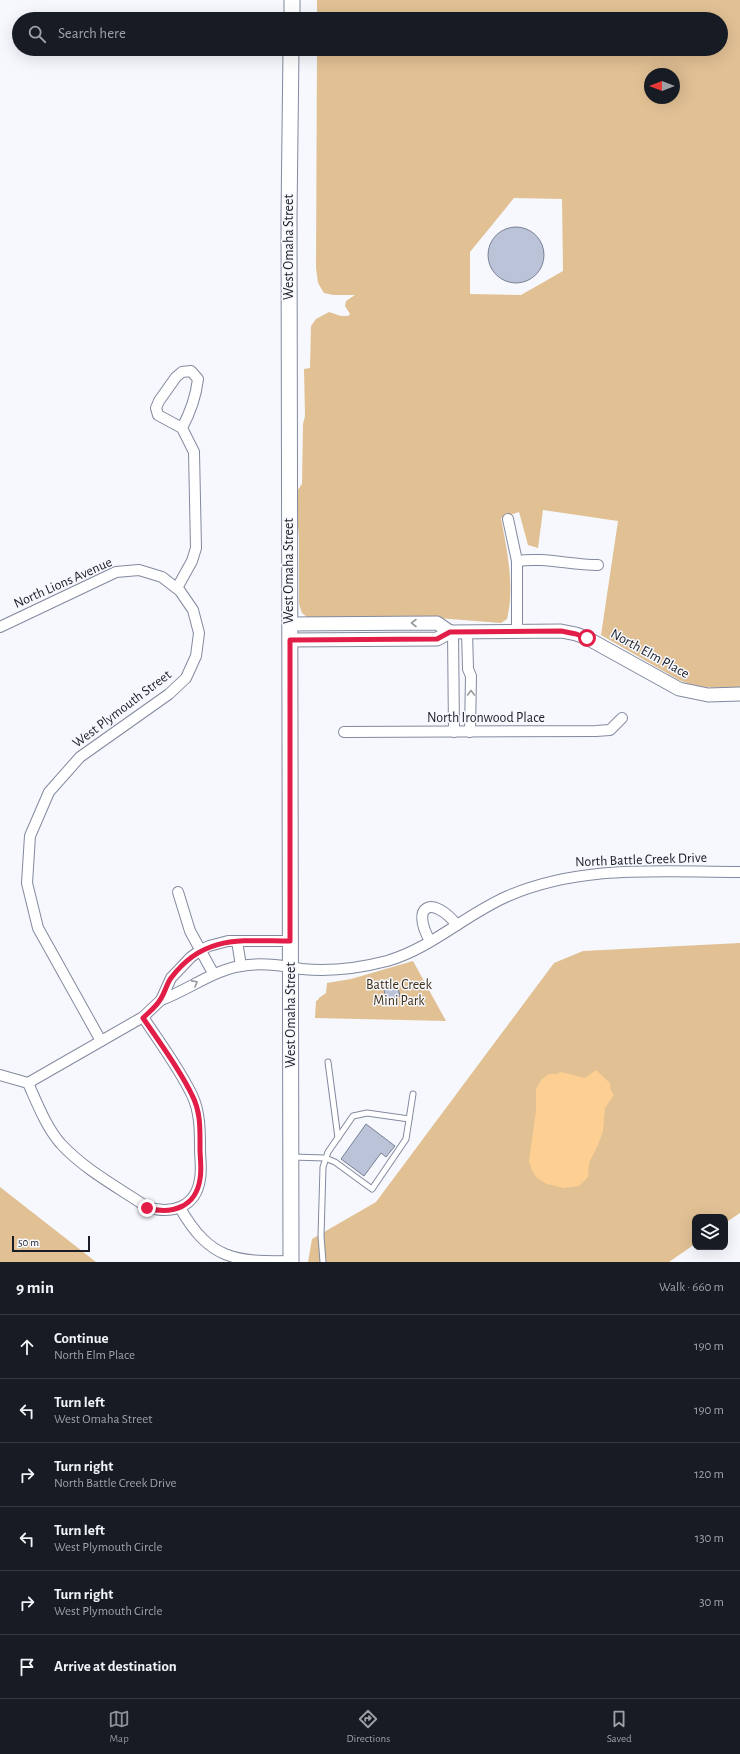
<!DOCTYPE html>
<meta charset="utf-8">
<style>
body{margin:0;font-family:"Alegreya Sans",sans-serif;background:#20242c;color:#f1f3f6}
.controls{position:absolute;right:12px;bottom:12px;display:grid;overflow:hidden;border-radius:8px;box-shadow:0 4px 16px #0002}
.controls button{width:36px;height:36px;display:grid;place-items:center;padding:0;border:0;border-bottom:1px solid #363941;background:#171b24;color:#f1f3f6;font:20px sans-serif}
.compass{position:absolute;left:644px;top:68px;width:36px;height:36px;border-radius:50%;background:#171b24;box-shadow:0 4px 16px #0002;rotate:270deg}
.scale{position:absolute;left:12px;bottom:10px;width:78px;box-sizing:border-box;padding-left:4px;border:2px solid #1a1d25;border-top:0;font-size:11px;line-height:14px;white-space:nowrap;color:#1a1d25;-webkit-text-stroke:3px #f6f8fd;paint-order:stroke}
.stop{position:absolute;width:12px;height:12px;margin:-9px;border:3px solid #e11d48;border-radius:50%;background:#fff}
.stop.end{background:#e11d48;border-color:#fff;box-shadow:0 1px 4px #0008}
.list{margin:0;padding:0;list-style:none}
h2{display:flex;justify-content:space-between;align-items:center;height:52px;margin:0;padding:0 16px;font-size:17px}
h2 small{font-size:13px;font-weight:400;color:#9ea1a6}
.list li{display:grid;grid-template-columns:26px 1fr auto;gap:12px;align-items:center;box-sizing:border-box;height:64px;padding:0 16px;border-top:1px solid #363941}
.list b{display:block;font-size:15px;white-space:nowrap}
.list p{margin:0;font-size:13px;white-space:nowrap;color:#9ea1a6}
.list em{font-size:13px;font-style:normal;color:#9ea1a6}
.icon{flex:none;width:22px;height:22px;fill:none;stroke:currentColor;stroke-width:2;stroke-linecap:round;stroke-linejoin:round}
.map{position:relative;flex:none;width:740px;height:1262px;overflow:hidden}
.search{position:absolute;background:#171b24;box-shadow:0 4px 16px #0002;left:12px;right:12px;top:12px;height:44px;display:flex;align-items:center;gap:10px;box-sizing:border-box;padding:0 14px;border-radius:22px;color:#9ea1a6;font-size:15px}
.sheet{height:436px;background:#171b24}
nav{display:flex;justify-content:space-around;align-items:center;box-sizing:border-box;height:56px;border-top:1px solid #363941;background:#171b24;font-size:11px;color:#9ea1a6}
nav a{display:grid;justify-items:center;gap:2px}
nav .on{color:#8c9099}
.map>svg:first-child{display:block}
.green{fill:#e1c094;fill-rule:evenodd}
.water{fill:#fdcf92}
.building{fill:#bbc3d9;stroke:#788094}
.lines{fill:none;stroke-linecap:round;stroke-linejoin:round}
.service-casing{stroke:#838a9f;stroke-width:7}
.minor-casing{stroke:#838a9f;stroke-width:12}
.tertiary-casing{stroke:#838a9f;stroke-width:15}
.secondary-casing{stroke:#838a9f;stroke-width:17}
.service{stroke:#fff;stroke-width:5}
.minor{stroke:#fff;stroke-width:10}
.tertiary{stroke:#fff;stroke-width:13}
.secondary{stroke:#fff;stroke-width:15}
.oneway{stroke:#98999d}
.route{stroke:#e11d48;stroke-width:5}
.labels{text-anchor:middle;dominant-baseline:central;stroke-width:3;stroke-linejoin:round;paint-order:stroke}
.street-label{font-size:14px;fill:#1a1d25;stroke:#f6f8fd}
.park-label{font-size:14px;fill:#3f2d11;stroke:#f6f8fd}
</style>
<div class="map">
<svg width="740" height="1262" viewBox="0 0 740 1262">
<rect width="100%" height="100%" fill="#f6f8fd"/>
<g class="green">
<path d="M317 0H740V687C719 688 698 689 679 680L601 635 618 521 543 510 538 548 528 545 519 512 501 518C507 550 515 587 507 619L501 623 437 618 307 617 302 613 299 604V536L295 494 302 484 303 424 305 416 304 369 310 368 311 326 316 319 329 312 341 316H348L350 314 345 306 346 301 355 295H333L324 293 318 283 316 268 317 49H721V19H317ZM650 74H674V98H650ZM514 198 562 199 563 271 521 295 470 294V252Z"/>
<path d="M740 943V1213L725 1223V1217H695V1244L669 1262H308L312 1239 376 1202 554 963 583 951Z"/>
<path d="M413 961 446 1021 315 1018 316 1001 318 1000 319 998 326 993 327 983 351 979Z"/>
<path d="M0 1187 96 1262H0Z"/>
</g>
<path class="water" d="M596 1070 610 1083 611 1091 614 1095 605 1108 603 1131 598 1145 589 1163 588 1177 579 1186 564 1188 547 1184 537 1178 532 1171 529 1161 536 1111V1089L542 1079 549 1074H556L561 1072 585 1078Z"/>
<g class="building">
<circle cx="516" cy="255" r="28"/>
<path d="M397 983 400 996 387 1000 383 987Z"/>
<path d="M366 1124 395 1146 386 1157 381 1153 364 1176 341 1159Z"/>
</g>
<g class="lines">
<g class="service-casing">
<g id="service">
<path d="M328 1062 338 1138"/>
<path d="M292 1157 325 1158 335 1162 372 1189 406 1139 413 1094"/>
<path d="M323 1262 321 1236 323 1167 328 1152 353 1116 367 1113 409 1119"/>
</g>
</g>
<g class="minor-casing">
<g id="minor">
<path d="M508 519 517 561V631"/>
<path d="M517 561C544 557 570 565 598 565"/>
<path d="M177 588 192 561 196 548 194 452 182 428 158 415 156 408 159 401 176 377 182 372 191 371 198 379C196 396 190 413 182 428"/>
<path d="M0 627 116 572 139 570 162 577 180 591 193 610 199 633 196 656 186 678 169 694 80 757 49 792 30 836 27 883 38 928 101 1041"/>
<path d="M453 631 454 732"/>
<path d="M467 631 468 669 471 676 470 732"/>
<path d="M344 732 596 731 610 730 622 718"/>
<path d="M178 892 190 931 213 973"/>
<path d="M237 941 241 966"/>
<path d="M430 941C410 906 432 894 457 925"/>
<path d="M161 1000C191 989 215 968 248 965 267 963 284 966 302 969 331 972 360 968 387 961 432 948 466 914 508 896 582 864 661 872 740 872"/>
<path d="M0 1075 28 1083 143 1017 161 1000 171 978 191 957 201 950 209 946 228 941H290"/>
<path d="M28 1083C37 1103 46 1127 61 1144 85 1170 119 1188 147 1207 172 1215 196 1207 200 1179 202 1169 200 1158 200 1149 200 1130 200 1112 192 1095 179 1068 160 1043 143 1017"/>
<path d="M180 1208C210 1260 235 1262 291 1261"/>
</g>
</g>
<g class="tertiary-casing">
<g id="tertiary">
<path d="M289 624 437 623 450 632"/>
<path d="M289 640 437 639 450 632 561 631 576 634 587 638 679 689 708 695 740 694"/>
</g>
</g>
<g class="secondary-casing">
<g id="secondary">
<path d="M292 0V19"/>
<path d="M291 49 289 216 291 1262"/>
</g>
</g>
<use href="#service" class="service"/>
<use href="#minor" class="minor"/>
<use href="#tertiary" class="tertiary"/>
<use href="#secondary" class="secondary"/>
</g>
<defs><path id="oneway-chevron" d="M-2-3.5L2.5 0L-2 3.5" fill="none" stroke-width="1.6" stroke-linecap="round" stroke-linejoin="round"/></defs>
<g class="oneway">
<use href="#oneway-chevron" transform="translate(414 623) rotate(180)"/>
<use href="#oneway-chevron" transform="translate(471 693) rotate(-90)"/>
<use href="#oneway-chevron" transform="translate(195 983) rotate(-29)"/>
</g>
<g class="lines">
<path class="route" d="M147 1208C172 1215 196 1207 200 1179 202 1169 200 1158 200 1149 200 1130 201 1112 192 1095 179 1068 160 1043 143 1018 149 1012 156 1007 160 1000 165 993 166 985 171 978 204 934 242 941 290 941V640L437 639 450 632 561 631 576 634 587 638"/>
</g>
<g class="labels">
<g class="street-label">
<text transform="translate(289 247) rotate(-90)">West Omaha Street</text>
<text transform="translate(289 571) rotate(-90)">West Omaha Street</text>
<text transform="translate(63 583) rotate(-24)">North Lions Avenue</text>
<text transform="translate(650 654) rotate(29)">North Elm Place</text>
<text transform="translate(122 709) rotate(-37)">West Plymouth Street</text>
<text x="486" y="718">North Ironwood Place</text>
<text transform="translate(641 860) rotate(-2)">North Battle Creek Drive</text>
<text transform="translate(291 1015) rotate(-90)">West Omaha Street</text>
</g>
<g class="park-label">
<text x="399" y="985">Battle Creek<tspan x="399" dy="16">Mini Park</tspan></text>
</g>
</g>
</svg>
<div class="controls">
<button><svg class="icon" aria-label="layers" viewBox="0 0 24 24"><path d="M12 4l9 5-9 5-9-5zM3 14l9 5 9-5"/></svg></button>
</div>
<svg class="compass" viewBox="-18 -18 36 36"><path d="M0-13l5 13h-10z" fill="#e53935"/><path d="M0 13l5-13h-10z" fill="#9ea1a6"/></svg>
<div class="scale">50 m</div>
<div class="stop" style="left:587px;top:638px"></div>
<div class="stop end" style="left:147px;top:1208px"></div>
<div class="search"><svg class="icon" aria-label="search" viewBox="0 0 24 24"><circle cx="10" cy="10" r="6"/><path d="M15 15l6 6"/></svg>Search here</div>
</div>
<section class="sheet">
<h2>9 min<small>Walk · 660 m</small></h2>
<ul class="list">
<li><svg class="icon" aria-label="ahead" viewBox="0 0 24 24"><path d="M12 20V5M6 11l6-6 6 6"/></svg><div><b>Continue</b><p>North Elm Place</p></div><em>190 m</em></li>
<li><svg class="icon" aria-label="left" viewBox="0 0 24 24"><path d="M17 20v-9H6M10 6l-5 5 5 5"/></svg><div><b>Turn left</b><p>West Omaha Street</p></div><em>190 m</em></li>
<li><svg class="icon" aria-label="right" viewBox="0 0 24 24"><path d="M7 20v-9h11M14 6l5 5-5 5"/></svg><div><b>Turn right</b><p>North Battle Creek Drive</p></div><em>120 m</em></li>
<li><svg class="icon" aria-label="left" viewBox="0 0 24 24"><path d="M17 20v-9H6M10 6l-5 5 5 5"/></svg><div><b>Turn left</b><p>West Plymouth Circle</p></div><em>130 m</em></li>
<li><svg class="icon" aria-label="right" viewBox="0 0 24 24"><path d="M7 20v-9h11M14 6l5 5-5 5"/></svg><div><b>Turn right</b><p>West Plymouth Circle</p></div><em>30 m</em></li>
<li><svg class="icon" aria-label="arrive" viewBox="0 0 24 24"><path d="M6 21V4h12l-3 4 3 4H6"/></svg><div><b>Arrive at destination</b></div></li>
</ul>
</section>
<nav>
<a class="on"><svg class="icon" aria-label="map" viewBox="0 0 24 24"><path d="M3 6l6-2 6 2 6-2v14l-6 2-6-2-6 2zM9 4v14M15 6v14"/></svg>Map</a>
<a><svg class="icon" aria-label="directions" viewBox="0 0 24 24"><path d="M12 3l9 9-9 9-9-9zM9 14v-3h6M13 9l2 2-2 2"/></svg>Directions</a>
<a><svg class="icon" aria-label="saved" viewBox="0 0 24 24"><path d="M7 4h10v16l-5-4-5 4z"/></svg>Saved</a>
</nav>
